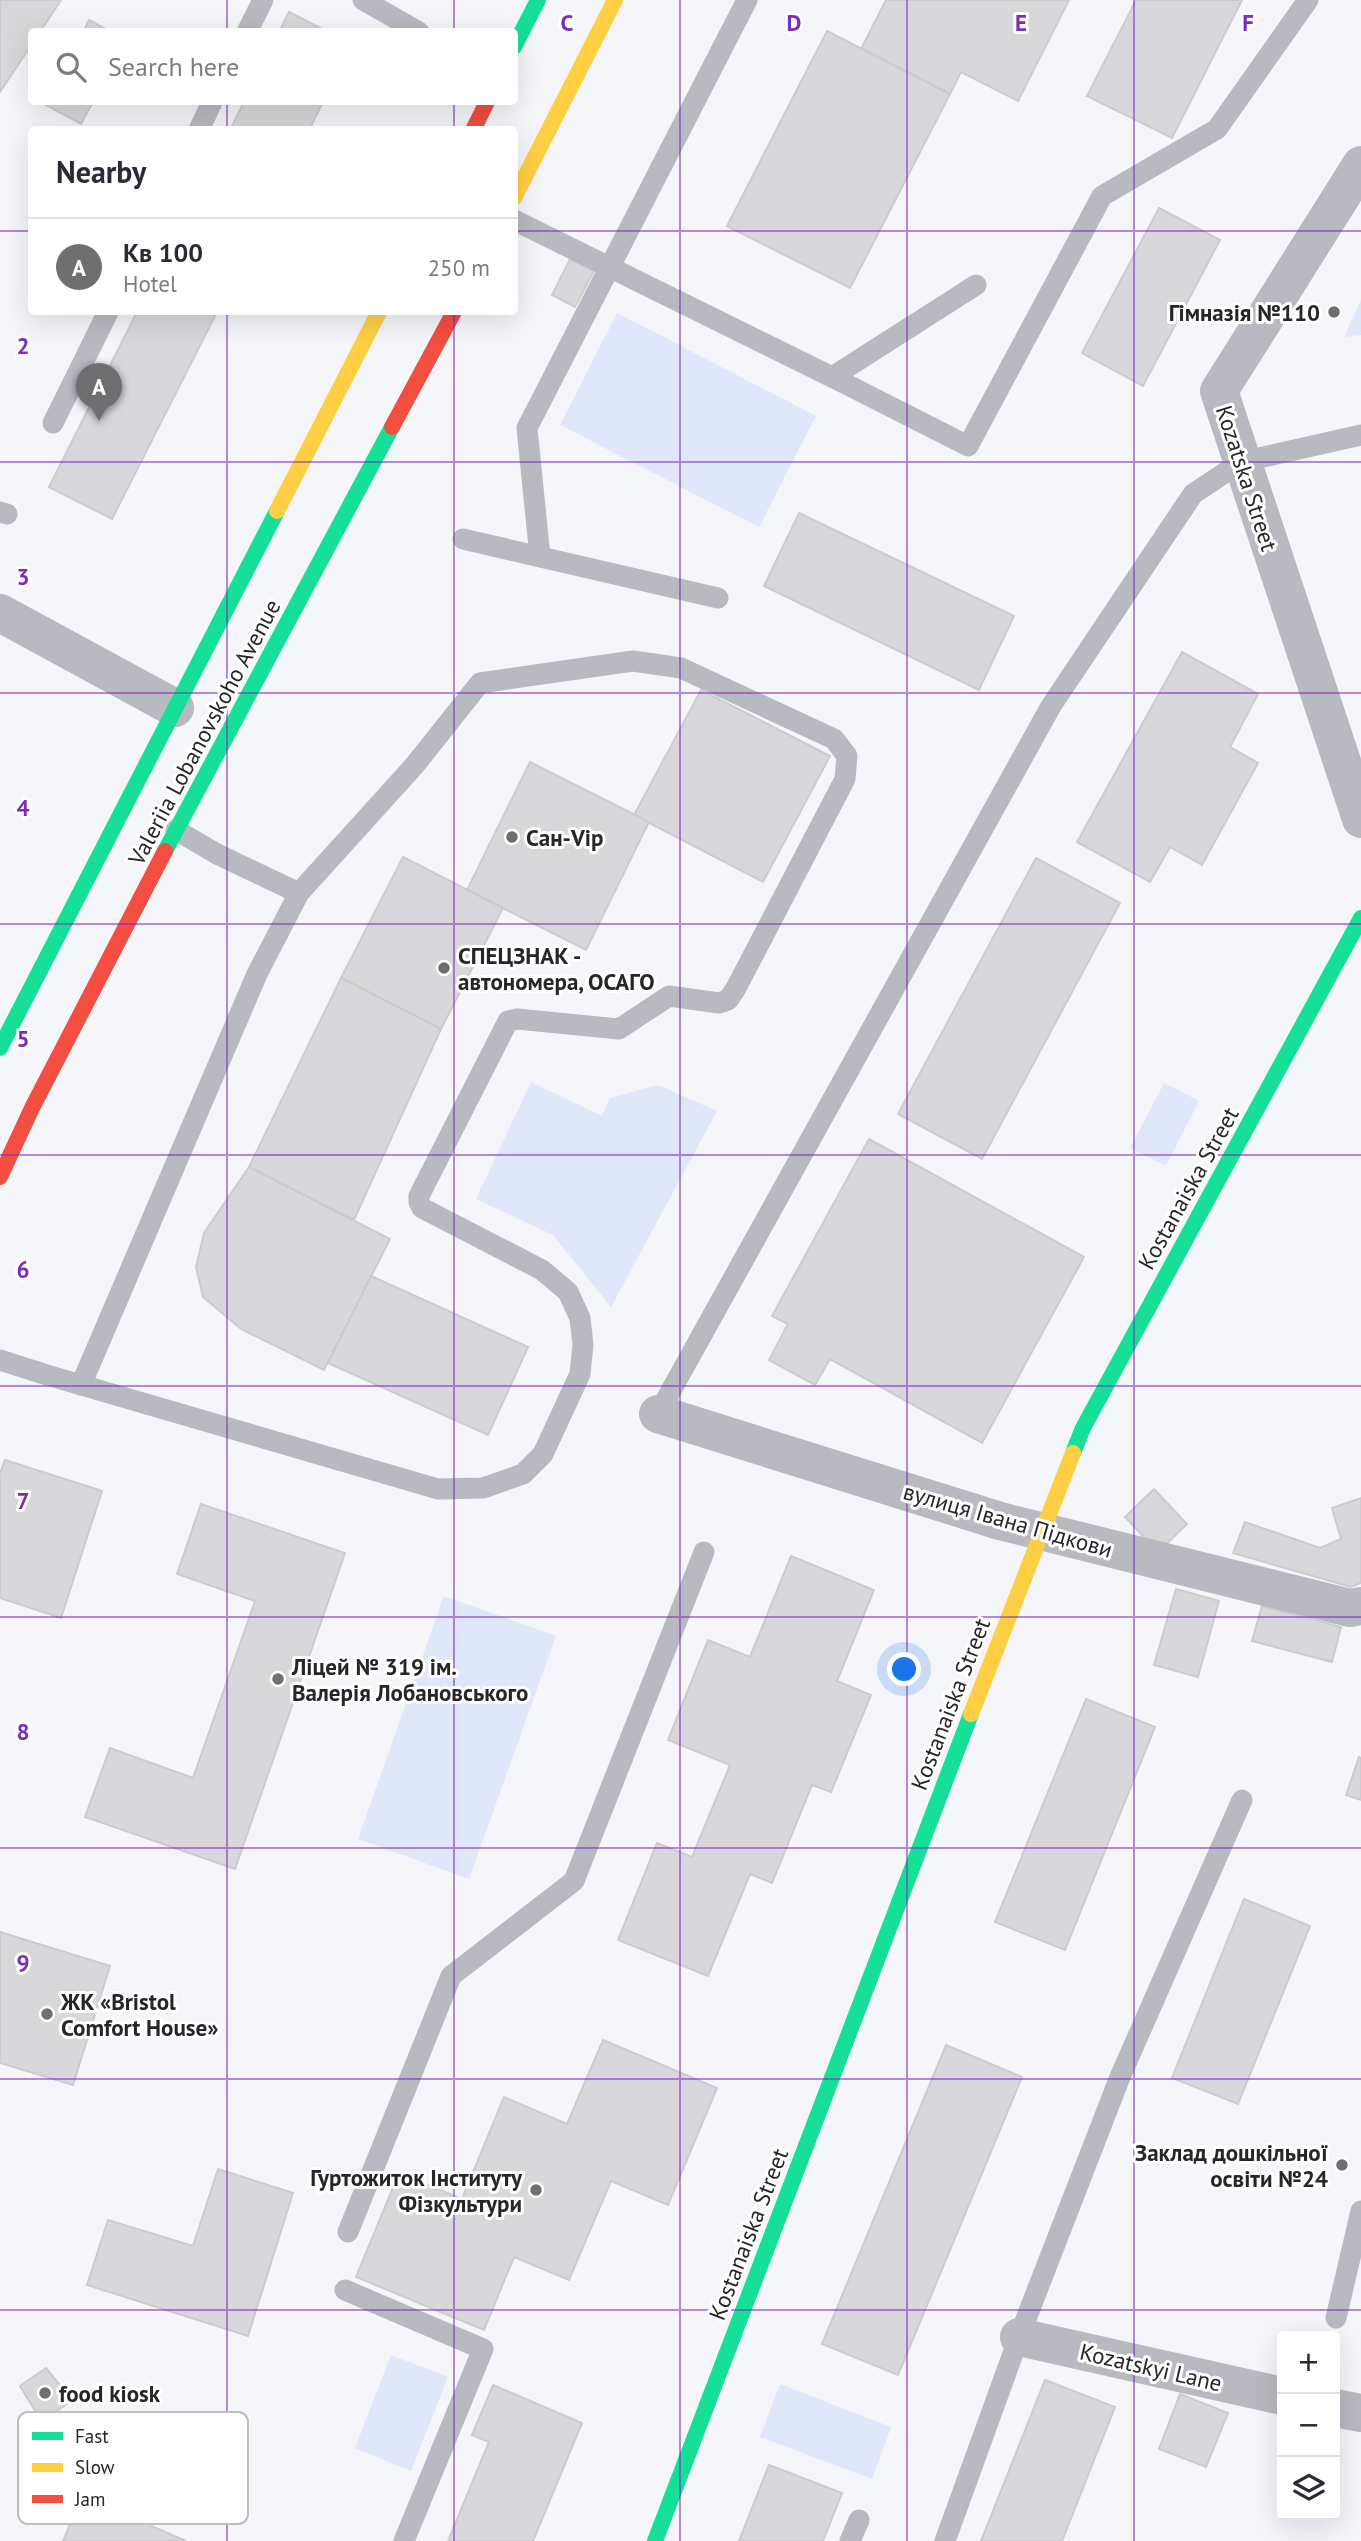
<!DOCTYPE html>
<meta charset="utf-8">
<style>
body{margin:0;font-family:"PT Sans",sans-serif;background:#f2f2f3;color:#2b2b33}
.controls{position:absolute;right:21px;bottom:21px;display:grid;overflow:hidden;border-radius:7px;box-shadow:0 7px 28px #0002}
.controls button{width:63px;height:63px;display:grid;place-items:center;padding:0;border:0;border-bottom:2px solid #e1e1e2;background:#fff;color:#2b2b33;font:35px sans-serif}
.you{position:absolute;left:905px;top:1670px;width:24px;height:24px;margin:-18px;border:5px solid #fff;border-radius:50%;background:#1a73e8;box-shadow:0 0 0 10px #1a73e833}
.badge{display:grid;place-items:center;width:46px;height:46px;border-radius:50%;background:#6e6f71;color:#fff;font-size:23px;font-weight:700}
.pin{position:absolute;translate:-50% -58px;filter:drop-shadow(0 2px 4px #0008)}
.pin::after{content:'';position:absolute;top:37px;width:24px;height:21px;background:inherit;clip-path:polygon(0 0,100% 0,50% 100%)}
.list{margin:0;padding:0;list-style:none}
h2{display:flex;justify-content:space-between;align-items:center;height:91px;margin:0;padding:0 28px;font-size:30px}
h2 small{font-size:23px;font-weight:400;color:#7c7c81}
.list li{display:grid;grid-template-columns:46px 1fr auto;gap:21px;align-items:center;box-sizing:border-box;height:98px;padding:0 28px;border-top:2px solid #e1e1e2}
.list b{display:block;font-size:26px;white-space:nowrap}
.list p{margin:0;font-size:23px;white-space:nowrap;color:#7c7c81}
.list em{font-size:23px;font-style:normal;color:#7c7c81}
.icon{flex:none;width:38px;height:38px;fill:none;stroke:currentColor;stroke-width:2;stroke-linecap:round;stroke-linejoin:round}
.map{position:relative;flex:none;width:1361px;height:2541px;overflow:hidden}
.search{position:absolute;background:#fff;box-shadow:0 7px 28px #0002;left:28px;top:28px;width:490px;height:77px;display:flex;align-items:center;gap:18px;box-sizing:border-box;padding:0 24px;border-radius:7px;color:#7c7c81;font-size:26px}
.panel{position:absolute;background:#fff;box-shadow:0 7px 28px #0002;left:28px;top:126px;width:490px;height:189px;border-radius:7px}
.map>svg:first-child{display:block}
.green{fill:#e1e7fb}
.building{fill:#d8d8db;stroke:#cbccce;stroke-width:2}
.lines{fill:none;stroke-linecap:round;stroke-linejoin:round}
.lane{stroke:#b8bac1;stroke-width:21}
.street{stroke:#b8bac1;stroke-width:38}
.fast{stroke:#16e098;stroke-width:16}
.slow{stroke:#ffcf43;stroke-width:16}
.jam{stroke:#f24e42;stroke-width:16}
.grid{fill:none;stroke:#7b2cbf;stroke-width:2;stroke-opacity:0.55}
.poi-dot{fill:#6e6f71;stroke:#fff;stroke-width:2.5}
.labels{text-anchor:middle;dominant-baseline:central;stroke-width:6;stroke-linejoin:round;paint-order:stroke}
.poi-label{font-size:23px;font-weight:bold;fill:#262628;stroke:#fff;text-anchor:start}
.street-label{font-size:23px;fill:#262628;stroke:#fff}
.key{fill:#fff;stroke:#bebebe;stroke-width:2}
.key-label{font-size:19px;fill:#262628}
.grid-label{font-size:23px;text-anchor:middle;font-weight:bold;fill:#7b2cbf;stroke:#fff;stroke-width:6;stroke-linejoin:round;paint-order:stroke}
</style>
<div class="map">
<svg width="1361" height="2541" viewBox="0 0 1361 2541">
<rect width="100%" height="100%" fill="#f5f6f9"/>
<g class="green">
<path d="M1361 300V335L1344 337Z"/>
<path d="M617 313 816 416 759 527 560 425Z"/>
<path d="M531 1082 602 1116 610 1098 658 1085 717 1111 611 1307 553 1235 476 1199Z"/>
<path d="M1164 1083 1199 1101 1166 1166 1130 1148Z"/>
<path d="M444 1596 556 1636 469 1879 358 1839Z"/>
<path d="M391 2355 448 2377 411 2471 355 2448Z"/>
<path d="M780 2384 891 2427 872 2479 760 2437Z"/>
</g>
<g class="building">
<path d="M0 0H61L40 32H32V44L0 92Z"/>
<path d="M886 0H1069L1018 101 961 72 950 94 861 49Z"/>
<path d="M1136 0H1242L1172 138 1087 96Z"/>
<path d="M289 12 328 32H279Z"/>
<path d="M89 20 111 32H83Z"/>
<path d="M827 31 950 94 850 288 727 226Z"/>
<path d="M46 102H93L81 124 44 104Z"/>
<path d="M244 102H323L309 130H230Z"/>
<path d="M1159 208 1220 240 1143 386 1082 353Z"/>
<path d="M570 259 594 271 575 307 552 295Z"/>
<path d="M137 312H217L112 519 49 487Z"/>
<path d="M799 513 1014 616 979 690 764 586Z"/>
<path d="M1182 652 1258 694 1230 747 1258 763 1202 865 1170 847 1150 882 1077 842Z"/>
<path d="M701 690 830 756 763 882 634 815Z"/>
<path d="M530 762 649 822 586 950 467 890Z"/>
<path d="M403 857 503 908 441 1029 341 978Z"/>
<path d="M1036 858 1120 903 982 1159 898 1114Z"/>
<path d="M341 978 441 1029 354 1220 249 1167Z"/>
<path d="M869 1139 1084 1257 982 1443 830 1359 815 1385 769 1360 788 1324 772 1316Z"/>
<path d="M249 1167 390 1239 324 1370 241 1329 203 1297 196 1267 204 1233Z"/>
<path d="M371 1276 528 1347 488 1435 328 1363Z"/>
<path d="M5 1460 102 1491 61 1618 0 1598V1474Z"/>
<path d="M1154 1489 1187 1524 1158 1552 1125 1517Z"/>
<path d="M1361 1498V1583L1351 1587 1233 1553 1245 1522 1320 1548 1341 1539 1332 1508Z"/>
<path d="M201 1504 345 1553 235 1869 85 1817 110 1748 193 1778 255 1601 177 1574Z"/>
<path d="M791 1556 874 1590 837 1681 871 1695 831 1792 812 1785 772 1883 750 1874 708 1976 618 1940 657 1843 692 1857 730 1765 668 1740 708 1640 750 1657Z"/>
<path d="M1176 1589 1219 1601 1198 1677 1154 1665Z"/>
<path d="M1262 1606 1341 1627 1332 1662 1252 1641Z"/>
<path d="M1086 1699 1155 1727 1065 1950 995 1922Z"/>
<path d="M1359 1757 1361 1758V1800L1346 1795Z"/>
<path d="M1244 1899 1310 1926 1238 2104 1172 2078Z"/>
<path d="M0 1932 110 1966 73 2085 0 2063Z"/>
<path d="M603 2040 717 2088 668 2205 611 2181 569 2280 514 2257 484 2330 356 2277 399 2173 462 2199 504 2097 567 2124Z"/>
<path d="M946 2045 1022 2077 898 2375 822 2344Z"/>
<path d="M218 2169 293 2193 248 2336 87 2285 108 2220 193 2246Z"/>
<path d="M46 2368 72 2400 42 2422 20 2386Z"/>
<path d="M1045 2380 1115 2407 1062 2541H981Z"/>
<path d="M493 2385 582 2423 533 2541H448L489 2442 472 2435Z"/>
<path d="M1180 2394 1228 2413 1206 2467 1159 2449Z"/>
<path d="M769 2465 842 2493 823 2541H739Z"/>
<path d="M82 2496 186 2541H63Z"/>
</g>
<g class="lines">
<g class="lane">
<path d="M363 0 419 32"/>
<path d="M247 32 263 0"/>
<path d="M199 130 212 102"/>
<path d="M514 220 832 377 976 285"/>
<path d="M832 377 968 446 1102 196 1217 129 1308 0"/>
<path d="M53 423 108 312"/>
<path d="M0 512 7 514"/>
<path d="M463 539 718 598"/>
<path d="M540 557 527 428 747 0"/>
<path d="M176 830 217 854 299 893"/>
<path d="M0 1360 47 1375 438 1489 483 1488 523 1474 543 1454 580 1374 583 1345 580 1318 568 1292 542 1270 422 1208 419 1202V1196L508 1021 517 1019 619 1029 669 996 719 1003 728 1000 735 990 845 779 847 756 834 739 681 668 633 661 480 683 414 766 299 893 257 974 81 1385"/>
<path d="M658 1414 1051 706 1193 494 1241 462 1361 435"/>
<path d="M348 2232 451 1976 574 1881 704 1552"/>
<path d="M345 2290 483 2349 404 2541"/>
<path d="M1336 2318 1361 2211"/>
<path d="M850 2541 859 2520"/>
<path d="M945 2541 1019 2337 1120 2077 1242 1800"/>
</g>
<g class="street">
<path d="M1361 165 1219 391 1361 819"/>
<path d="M0 613 175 708"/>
<path d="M658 1414 1000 1521 1350 1608 1361 1606"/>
<path d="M1019 2337 1282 2396"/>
<path d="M1335 2408 1361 2413"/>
</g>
<g class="fast">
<path d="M514 47 538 0"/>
<path d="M165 851 392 427"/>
<path d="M0 1048 277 511"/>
<path d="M1073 1453 1083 1428 1361 918"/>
<path d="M655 2541 971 1714"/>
</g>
<g class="slow">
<path d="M514 198 615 0"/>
<path d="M277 511 379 312"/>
<path d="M971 1714 1073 1453"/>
</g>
<g class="jam">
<path d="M473 130 487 102"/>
<path d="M392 427 454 312"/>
<path d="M0 1177 32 1108 165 851"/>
</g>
</g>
<path class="grid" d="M227 0V32M454 0V32M680 0V2541M907 0V2541M1134 0V2541M227 102V130M454 102V130M0 231H32M514 231H1361M227 312V2541M454 312V2541M0 462H1361M0 693H1361M0 924H1361M0 1155H1361M0 1386H1361M0 1617H1361M0 1848H1361M0 2079H1361M0 2310H1361"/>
<g class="poi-dot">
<circle cx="1334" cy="312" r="7"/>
<circle cx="512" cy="837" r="7"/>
<circle cx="444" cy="968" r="7"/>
<circle cx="278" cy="1679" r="7"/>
<circle cx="47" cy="2014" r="7"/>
<circle cx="1342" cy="2165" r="7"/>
<circle cx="536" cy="2190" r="7"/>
<circle cx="45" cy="2393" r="7"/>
</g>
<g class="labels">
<g class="poi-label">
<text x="1320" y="312" text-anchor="end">Гімназія №110</text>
<text x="526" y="837">Сан-Vip</text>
<text x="458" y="955">СПЕЦЗНАК -<tspan x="458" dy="26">автономера, ОСАГО</tspan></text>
<text x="292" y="1666">Ліцей № 319 ім.<tspan x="292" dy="26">Валерія Лобановського</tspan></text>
<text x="61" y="2001">ЖК «Bristol<tspan x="61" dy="26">Comfort House»</tspan></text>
<text x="1328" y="2152" text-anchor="end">Заклад дошкільної<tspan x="1328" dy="26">освіти №24</tspan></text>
<text x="522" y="2177" text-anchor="end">Гуртожиток Інституту<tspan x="522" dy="26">Фізкультури</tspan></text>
<text x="59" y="2393">food kiosk</text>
</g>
<g class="street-label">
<text transform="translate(1247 478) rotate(72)">Kozatska Street</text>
<text transform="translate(204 732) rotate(-62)">Valeriia Lobanovskoho Avenue</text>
<text transform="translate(1188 1188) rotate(-61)">Kostanaiska Street</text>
<text transform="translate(1008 1520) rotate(16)">вулиця Івана Підкови</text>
<text transform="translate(950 1704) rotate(-69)">Kostanaiska Street</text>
<text transform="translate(748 2234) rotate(-69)">Kostanaiska Street</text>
<text transform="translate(1151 2367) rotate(13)">Kozatskyi Lane</text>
</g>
</g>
<rect x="18" y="2412" width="230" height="112" rx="10" class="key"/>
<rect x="32" y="2432" width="31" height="8" fill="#16e098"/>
<rect x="32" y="2463" width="31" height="9" fill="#ffcf43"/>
<rect x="32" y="2495" width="31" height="8" fill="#f24e42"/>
<g class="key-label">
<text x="75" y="2443">Fast</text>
<text x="75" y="2474">Slow</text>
<text x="75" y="2506">Jam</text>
</g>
<g class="grid-label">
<text x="567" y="31">C</text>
<text x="794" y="31">D</text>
<text x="1021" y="31">E</text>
<text x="1248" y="31">F</text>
<text x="23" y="354">2</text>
<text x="23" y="585">3</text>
<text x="23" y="816">4</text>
<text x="23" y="1047">5</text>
<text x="23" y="1278">6</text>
<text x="23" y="1509">7</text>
<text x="23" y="1740">8</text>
<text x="23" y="1971">9</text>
</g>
</svg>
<div class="controls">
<button>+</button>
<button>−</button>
<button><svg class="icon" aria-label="layers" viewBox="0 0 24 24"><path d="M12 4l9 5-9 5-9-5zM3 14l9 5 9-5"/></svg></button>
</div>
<div class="you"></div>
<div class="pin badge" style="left:99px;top:421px">A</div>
<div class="search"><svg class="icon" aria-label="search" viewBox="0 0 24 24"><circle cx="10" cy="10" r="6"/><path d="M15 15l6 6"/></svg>Search here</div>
<section class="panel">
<h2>Nearby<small></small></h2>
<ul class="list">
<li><span class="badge">A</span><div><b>Кв 100</b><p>Hotel</p></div><em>250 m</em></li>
</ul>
</section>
</div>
